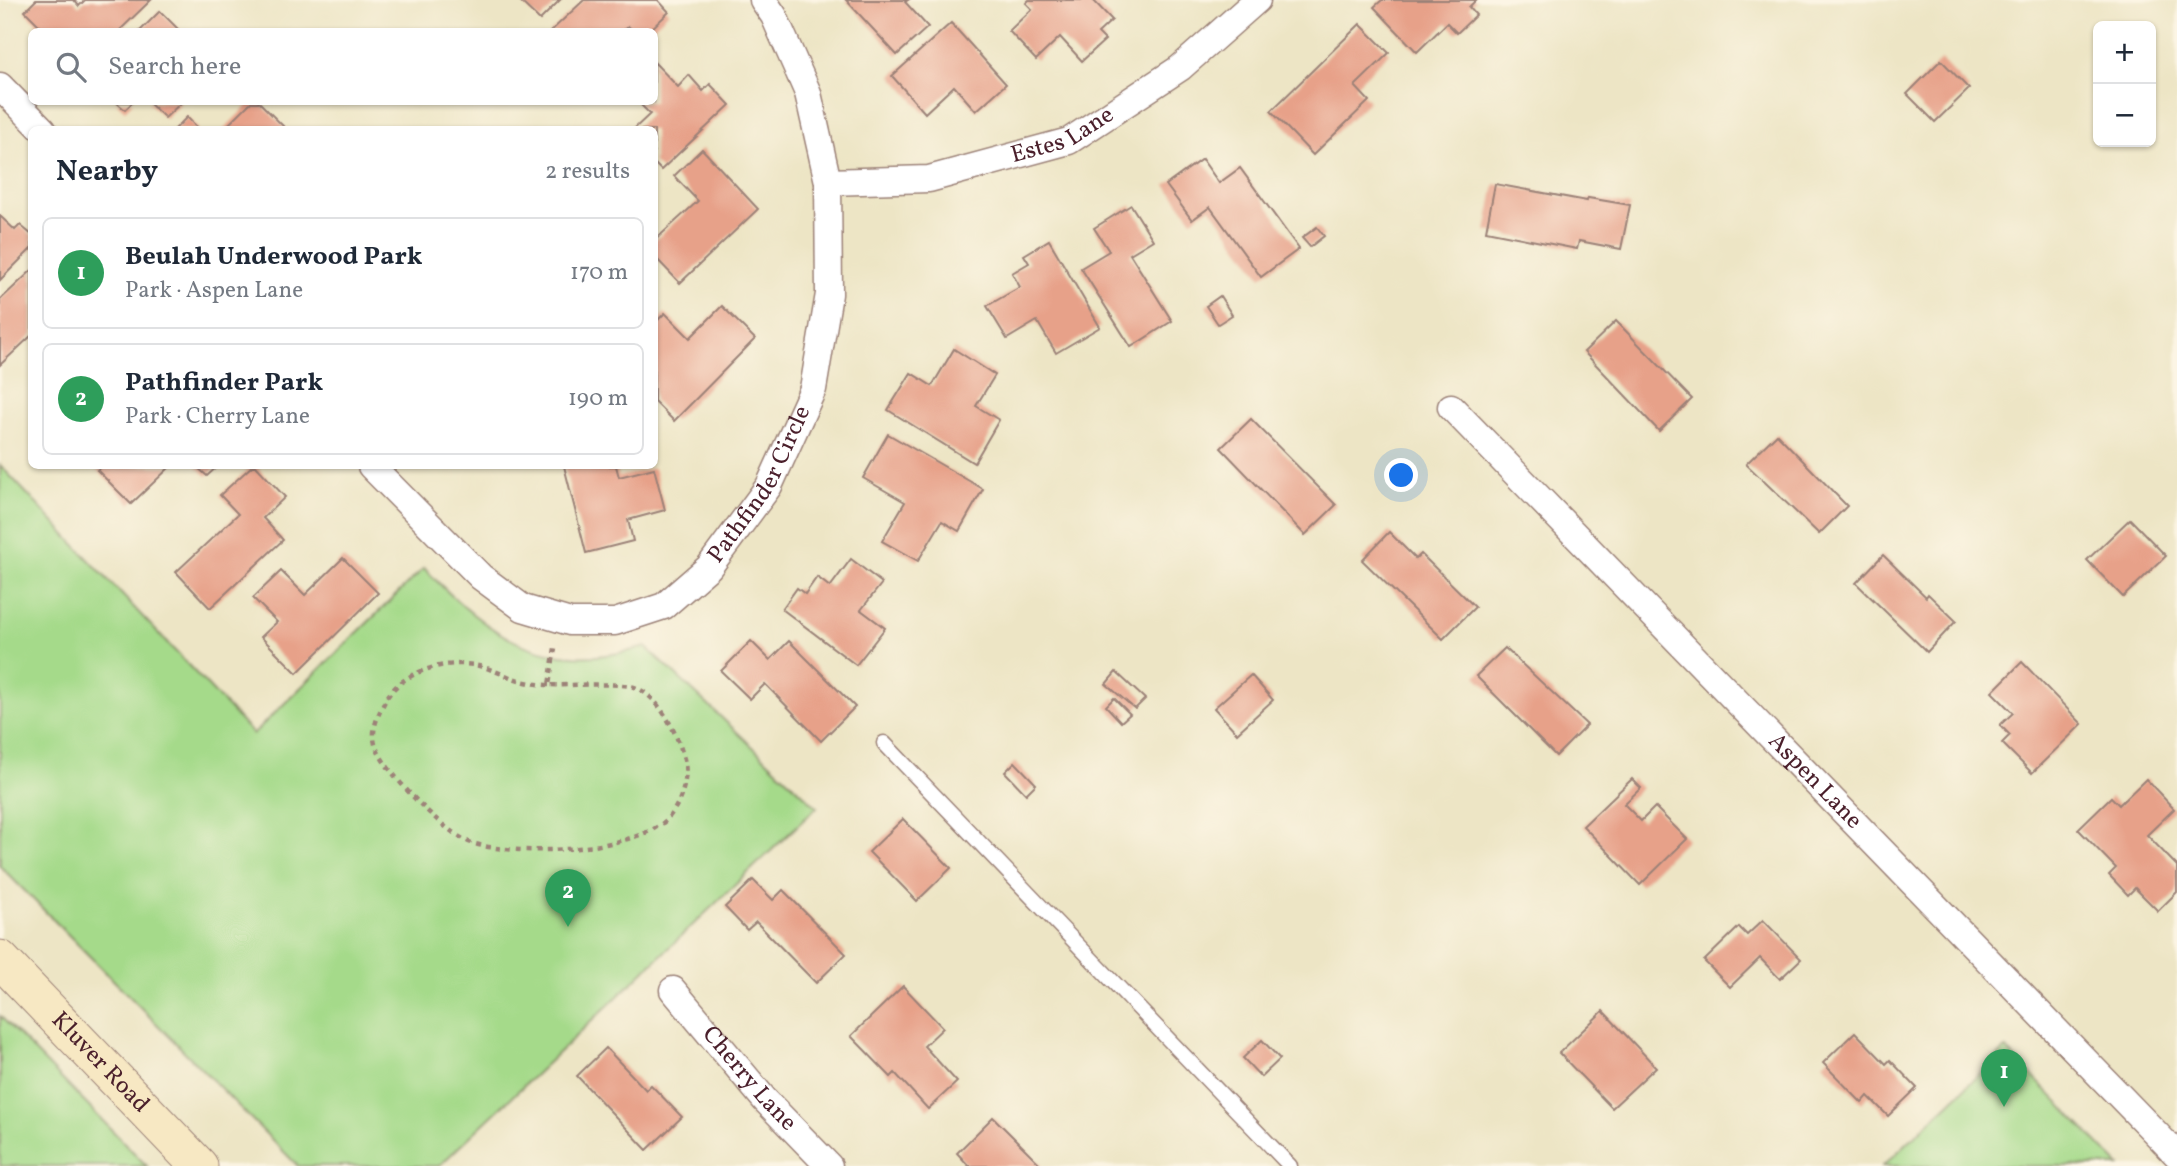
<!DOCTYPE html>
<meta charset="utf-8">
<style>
body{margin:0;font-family:Vollkorn,serif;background:#f2f2f3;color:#1f2937}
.controls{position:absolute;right:21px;top:21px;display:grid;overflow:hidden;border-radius:10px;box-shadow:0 2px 5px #0004}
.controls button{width:63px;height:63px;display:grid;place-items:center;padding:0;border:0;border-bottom:2px solid #e0e1e3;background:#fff;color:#1f2937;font:35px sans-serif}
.you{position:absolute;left:1402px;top:476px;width:24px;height:24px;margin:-18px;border:5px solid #fff;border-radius:50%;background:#1a73e8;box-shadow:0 0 0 10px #1a73e833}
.badge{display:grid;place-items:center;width:46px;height:46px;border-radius:50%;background:#d1495b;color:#fff;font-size:23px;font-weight:700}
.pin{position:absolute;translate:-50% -58px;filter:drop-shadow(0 2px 4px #0008)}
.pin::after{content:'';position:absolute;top:37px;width:24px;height:21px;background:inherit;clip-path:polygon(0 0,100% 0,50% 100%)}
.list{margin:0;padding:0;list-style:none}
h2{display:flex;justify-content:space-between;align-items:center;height:91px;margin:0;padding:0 28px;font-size:30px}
h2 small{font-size:23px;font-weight:400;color:#747a83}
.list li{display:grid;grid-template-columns:46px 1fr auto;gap:21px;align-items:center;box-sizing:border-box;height:112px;margin:0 14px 14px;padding:0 14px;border:2px solid #e0e1e3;border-radius:10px}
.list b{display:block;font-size:26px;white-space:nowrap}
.list p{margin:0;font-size:23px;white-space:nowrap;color:#747a83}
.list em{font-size:23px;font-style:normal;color:#747a83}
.icon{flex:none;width:38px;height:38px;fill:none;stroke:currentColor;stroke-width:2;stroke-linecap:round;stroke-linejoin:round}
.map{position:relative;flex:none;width:2177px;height:1166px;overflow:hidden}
.search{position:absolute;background:#fff;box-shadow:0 2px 5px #0004;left:28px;top:28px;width:630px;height:77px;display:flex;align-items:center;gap:18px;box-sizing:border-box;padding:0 24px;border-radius:10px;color:#747a83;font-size:26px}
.panel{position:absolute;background:#fff;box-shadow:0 2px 5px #0004;left:28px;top:126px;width:630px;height:343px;border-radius:10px}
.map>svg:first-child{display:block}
.green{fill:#a5da8a;stroke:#787c5a;stroke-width:2}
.building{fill:#e7a189}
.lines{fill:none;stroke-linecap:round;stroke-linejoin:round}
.lane-casing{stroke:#9c8278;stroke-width:17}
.street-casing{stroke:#9c8278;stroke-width:29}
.secondary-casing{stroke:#9c8278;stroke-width:39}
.path{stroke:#9c8278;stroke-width:4.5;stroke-dasharray:5 5;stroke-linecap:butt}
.lane{stroke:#fff;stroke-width:14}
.street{stroke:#fff;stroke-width:26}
.secondary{stroke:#f7e8c3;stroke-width:37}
.labels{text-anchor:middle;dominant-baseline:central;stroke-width:5;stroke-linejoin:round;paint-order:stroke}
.street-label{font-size:24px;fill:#4a1f2b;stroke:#fcf5e5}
</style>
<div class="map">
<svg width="2177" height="1166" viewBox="0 0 2177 1166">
<rect width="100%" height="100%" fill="#fcf5e5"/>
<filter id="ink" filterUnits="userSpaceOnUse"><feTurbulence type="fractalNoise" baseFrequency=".0143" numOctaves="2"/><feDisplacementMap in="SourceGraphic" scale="14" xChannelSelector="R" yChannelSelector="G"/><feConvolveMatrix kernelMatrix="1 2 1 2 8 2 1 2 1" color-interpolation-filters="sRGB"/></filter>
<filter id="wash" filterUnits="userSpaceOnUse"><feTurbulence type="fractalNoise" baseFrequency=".00686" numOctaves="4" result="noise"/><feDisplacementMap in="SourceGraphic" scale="28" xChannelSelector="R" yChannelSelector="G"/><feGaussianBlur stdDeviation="1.57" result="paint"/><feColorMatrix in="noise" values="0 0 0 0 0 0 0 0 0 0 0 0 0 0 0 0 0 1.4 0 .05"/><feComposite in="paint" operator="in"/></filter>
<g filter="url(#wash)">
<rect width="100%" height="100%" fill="#ede5c5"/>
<g class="green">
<path d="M0 465 253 734 424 568C492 639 544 675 646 647L817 807 439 1166H298L0 866Z"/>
<path d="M0 1016 147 1166H0Z"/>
<path d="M2006 1049 2120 1166H1883Z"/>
</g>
<g id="blocks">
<g class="building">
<path d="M36 0H74L79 6 85 0H151L118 32H46L25 11Z"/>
<path d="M519 0H560L540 20Z"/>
<path d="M584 0H658L669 12 648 32H634L628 26 622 32H550Z"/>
<path d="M846 0H908L905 2 928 27 897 55Z"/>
<path d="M1029 0H1093L1112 20 1098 33 1105 40 1082 61 1060 37 1036 60 1009 31 1032 9 1026 3Z"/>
<path d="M1382 0H1476L1469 7 1476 15 1457 33 1447 23 1417 52 1374 7Z"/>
<path d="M160 11 181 32H139Z"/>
<path d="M951 23 1006 84 976 111 954 86 925 113 892 76Z"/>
<path d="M1360 24 1389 53 1355 86 1369 101 1313 155 1271 111Z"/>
<path d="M1941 60 1969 89 1935 122 1907 94Z"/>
<path d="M654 62 678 87 689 75 703 91 710 84 730 105 661 170 654 163V130H633L650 114 638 102H654Z"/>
<path d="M116 102H133L125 110Z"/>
<path d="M148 102H182L165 118Z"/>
<path d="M251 102H259L287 130H223Z"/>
<path d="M187 117 199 130H174Z"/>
<path d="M702 149 758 209 680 283 654 256V241L698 201 674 176Z"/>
<path d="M1202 159 1219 183 1240 168 1299 249 1261 277 1210 207 1192 220 1166 185Z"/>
<path d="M1495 184 1587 201 1588 198 1630 205 1621 249 1579 241 1577 249 1486 231Z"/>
<path d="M1131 205 1153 240 1130 254 1172 321 1131 347 1081 268 1109 251 1094 228Z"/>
<path d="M0 216 15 230 20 225 32 235V248L0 280Z"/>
<path d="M1317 227 1324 236 1310 247 1302 238Z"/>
<path d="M1049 240 1100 327 1056 353 1037 321 1007 339 987 306 1020 287 1012 273 1029 263 1024 255Z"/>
<path d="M32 270V335L0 365V300Z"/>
<path d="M1220 296 1232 315 1218 324 1206 306Z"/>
<path d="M722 306 755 339 674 421 654 401V324L665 313 690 338Z"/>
<path d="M1616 321 1692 399 1659 431 1584 352Z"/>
<path d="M954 349 995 375 976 406 999 420 974 463 888 410 911 373 932 386Z"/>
<path d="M1251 419 1336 505 1305 535 1221 448Z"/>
<path d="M888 434 983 489 959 531 942 521 918 561 882 541 905 502 863 478Z"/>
<path d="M1777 434 1847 506 1819 534 1746 464Z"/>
<path d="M102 466H171L131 504 97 470Z"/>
<path d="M196 466H218L207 476Z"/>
<path d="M252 466H256L285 497 263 518 283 540 210 608 176 572 238 514 220 495Z"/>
<path d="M564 466H616L619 477 654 468 665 510 628 520 633 541 586 553Z"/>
<path d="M2130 519 2166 556 2123 597 2087 560Z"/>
<path d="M1389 532 1416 559 1421 554 1475 607 1443 639 1362 560Z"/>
<path d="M1883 555 1926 597 1928 594 1956 621 1927 652 1856 583Z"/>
<path d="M343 558 378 593 297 673 261 637 277 622 253 598 281 571 305 595Z"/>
<path d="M851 559 882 583 861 610 885 628 856 665 782 609 797 588 805 594 817 577 830 587Z"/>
<path d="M751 641 770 660 789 641 855 707 821 741 765 684 750 699 721 671Z"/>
<path d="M1505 648 1587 725 1556 756 1476 676Z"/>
<path d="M2022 662 2082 724 2032 773 2002 743 2010 735 2000 725 2013 713 1992 692Z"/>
<path d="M1116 672 1145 699 1135 709 1106 684Z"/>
<path d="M1251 675 1273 700 1237 733 1214 708Z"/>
<path d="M1114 698 1130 714 1121 722 1106 706Z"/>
<path d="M1015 762 1036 784 1026 794 1005 772Z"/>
<path d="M1632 779 1641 788 1624 804 1641 821 1655 807 1687 839 1640 885 1583 826Z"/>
<path d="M2146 779 2174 809 2147 835 2177 866V892L2158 911 2135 888 2128 895 2109 875 2116 868 2078 829 2111 797 2119 805Z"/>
<path d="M903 819 951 868 917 901 869 852Z"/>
<path d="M753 880 773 900 783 890 846 954 816 983 756 922 747 930 725 907Z"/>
<path d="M1763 920 1801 959 1780 979 1760 958 1730 987 1704 961 1739 927 1747 935Z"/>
<path d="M903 986 943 1028 924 1046 957 1082 928 1109 895 1073 891 1077 851 1036Z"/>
<path d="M1603 1011 1656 1067 1612 1108 1559 1053Z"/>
<path d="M1855 1032 1886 1064 1890 1060 1917 1088 1888 1116 1868 1096 1862 1103 1823 1063Z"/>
<path d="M1262 1040 1280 1059 1261 1077 1243 1058Z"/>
<path d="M606 1048 646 1090 651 1085 682 1117 647 1150 577 1076Z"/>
<path d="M993 1117 1042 1166H969L957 1153Z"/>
</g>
</g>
</g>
<g filter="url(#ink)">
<use href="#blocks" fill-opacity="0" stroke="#9c8278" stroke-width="2"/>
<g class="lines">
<g class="lane-casing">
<path id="lane" d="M884 743 1290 1166"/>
</g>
<g class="street-casing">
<g id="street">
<path d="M0 86 43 130"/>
<path id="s1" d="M828 182 929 179 1069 141 1180 68 1257 0"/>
<path id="s2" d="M1451 407 2177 1155"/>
<path id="s3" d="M371 466 481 577 523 608 570 622H615L664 606 709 567 769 486 813 389 829 294 828 182 808 93 774 16 763 0"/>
<path id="s4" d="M673 990 765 1100 829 1166"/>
</g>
</g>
<g class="secondary-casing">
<g id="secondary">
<path id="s5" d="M0 959 199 1166"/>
</g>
</g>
<path class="path" d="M549 685C519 684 509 675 483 667 450 658 401 670 385 701 378 715 370 731 376 747 386 773 446 835 472 843 514 857 630 851 664 822 679 809 690 779 684 759 678 735 659 695 634 687 617 682 569 686 549 685L555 648"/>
<use href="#lane" class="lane"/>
<use href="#street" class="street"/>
<use href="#secondary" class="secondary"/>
</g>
</g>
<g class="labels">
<g class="street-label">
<text stroke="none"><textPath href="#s1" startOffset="242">Estes Lane</textPath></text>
<text stroke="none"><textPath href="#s3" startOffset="511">Pathfinder Circle</textPath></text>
<text stroke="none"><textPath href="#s2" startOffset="522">Aspen Lane</textPath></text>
<text stroke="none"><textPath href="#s5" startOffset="144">Kluver Road</textPath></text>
<text stroke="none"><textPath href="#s4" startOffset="117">Cherry Lane</textPath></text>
</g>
</g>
</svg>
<div class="controls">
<button>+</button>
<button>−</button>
</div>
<div class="you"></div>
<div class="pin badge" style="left:2004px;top:1107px;background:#2e9e5b">1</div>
<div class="pin badge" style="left:568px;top:927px;background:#2e9e5b">2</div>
<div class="search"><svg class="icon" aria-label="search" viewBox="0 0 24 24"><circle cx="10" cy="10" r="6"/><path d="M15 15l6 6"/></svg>Search here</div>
<section class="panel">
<h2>Nearby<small>2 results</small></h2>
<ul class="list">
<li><span class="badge" style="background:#2e9e5b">1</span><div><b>Beulah Underwood Park</b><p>Park · Aspen Lane</p></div><em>170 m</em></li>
<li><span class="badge" style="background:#2e9e5b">2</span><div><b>Pathfinder Park</b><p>Park · Cherry Lane</p></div><em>190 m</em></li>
</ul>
</section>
</div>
